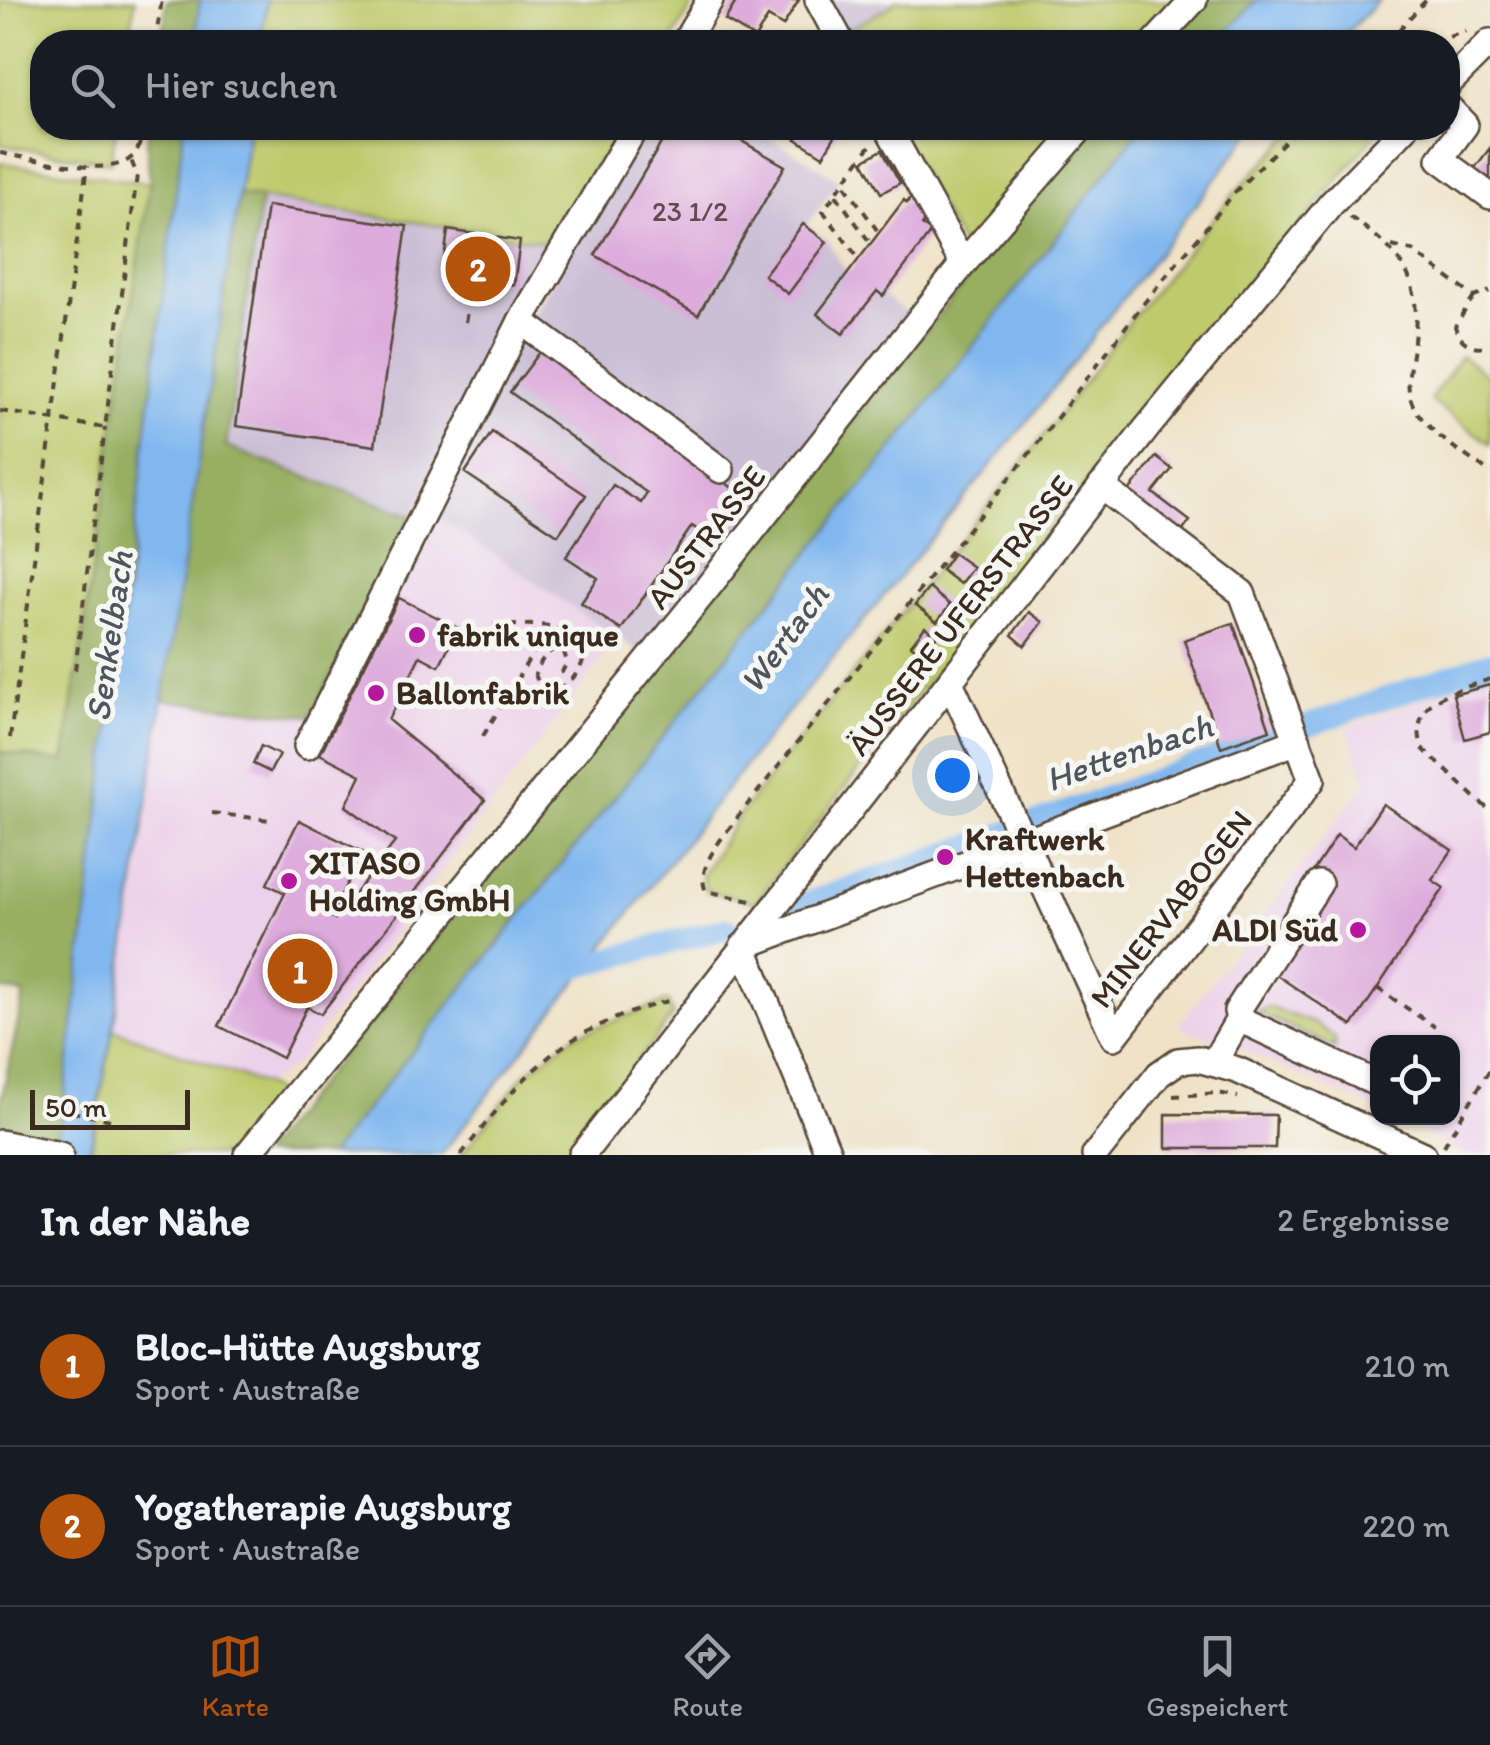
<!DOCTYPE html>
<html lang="de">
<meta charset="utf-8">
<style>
body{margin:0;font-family:Itim,sans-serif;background:#20242c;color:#f1f3f6}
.controls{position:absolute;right:30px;bottom:30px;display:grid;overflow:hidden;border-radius:20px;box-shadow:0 2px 8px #0004}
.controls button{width:90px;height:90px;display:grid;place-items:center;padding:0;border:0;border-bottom:2px solid #363941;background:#171b24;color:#f1f3f6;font:50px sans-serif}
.scale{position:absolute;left:30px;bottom:25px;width:160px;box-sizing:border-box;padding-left:10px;border:5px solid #3b2a1e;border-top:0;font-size:28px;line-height:35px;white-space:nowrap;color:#3b2a1e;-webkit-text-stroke:8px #f6f6f2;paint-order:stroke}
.you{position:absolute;left:952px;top:775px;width:35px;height:35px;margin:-25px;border:8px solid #fff;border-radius:50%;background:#1a73e8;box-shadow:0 0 0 15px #1a73e833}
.badge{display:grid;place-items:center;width:65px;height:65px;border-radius:50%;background:#b45309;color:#fff;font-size:32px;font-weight:700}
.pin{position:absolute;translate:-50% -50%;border:5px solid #fff;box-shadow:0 2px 10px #0006}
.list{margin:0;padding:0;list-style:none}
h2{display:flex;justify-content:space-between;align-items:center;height:130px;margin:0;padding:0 40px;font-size:42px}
h2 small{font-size:32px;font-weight:400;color:#9ea1a6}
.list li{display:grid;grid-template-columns:65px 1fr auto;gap:30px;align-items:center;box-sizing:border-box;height:160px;padding:0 40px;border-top:2px solid #363941}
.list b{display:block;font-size:38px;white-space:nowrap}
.list p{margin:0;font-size:32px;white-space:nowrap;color:#9ea1a6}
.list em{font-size:32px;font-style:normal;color:#9ea1a6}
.icon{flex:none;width:55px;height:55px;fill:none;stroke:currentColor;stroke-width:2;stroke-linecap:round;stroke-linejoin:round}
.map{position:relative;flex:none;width:1490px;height:1155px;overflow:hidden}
.search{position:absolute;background:#171b24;box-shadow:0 2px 8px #0004;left:30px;right:30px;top:30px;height:110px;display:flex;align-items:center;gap:25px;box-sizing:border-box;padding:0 35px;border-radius:40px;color:#9ea1a6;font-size:38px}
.sheet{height:450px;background:#171b24}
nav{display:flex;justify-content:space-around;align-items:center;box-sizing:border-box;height:140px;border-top:2px solid #363941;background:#171b24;font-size:28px;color:#9ea1a6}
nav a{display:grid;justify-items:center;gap:5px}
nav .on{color:#b45309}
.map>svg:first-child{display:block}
.built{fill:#ecd1ea}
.industrial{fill:#cbbfd5}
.green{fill:#becb6d;stroke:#7c7a46;stroke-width:2.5}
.forest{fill:#96af60;stroke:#686c3f;stroke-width:2.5}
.water{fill:#80b7ef;stroke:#5e7086;stroke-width:2.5}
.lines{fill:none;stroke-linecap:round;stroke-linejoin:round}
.canal{stroke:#80b7ef;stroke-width:22}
.building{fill:#ddabdc}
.minor-casing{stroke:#564637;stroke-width:30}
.path{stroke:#564637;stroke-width:4;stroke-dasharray:8 8;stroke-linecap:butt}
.minor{stroke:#fff;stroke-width:25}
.poi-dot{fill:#b5179e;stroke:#f6f6f2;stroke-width:4}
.labels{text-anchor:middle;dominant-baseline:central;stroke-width:10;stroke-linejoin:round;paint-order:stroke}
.number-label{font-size:28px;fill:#644a4e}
.street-label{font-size:32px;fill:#3b2a1e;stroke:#f6f6f2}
.poi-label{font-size:32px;font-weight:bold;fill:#3b2a1e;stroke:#f6f6f2;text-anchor:start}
.water-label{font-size:35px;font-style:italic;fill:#50545d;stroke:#f6f6f2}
</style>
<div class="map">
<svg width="1490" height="1155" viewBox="0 0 1490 1155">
<rect width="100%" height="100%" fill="#f6f6f2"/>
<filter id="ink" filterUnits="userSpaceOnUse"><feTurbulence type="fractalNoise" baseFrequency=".01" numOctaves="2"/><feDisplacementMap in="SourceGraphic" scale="20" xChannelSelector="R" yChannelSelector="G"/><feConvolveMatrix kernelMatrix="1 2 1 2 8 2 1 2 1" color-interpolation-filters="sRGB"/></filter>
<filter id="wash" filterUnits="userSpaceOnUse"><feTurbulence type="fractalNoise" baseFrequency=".0048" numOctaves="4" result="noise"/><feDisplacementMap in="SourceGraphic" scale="40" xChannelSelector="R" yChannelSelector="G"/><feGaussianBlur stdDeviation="2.25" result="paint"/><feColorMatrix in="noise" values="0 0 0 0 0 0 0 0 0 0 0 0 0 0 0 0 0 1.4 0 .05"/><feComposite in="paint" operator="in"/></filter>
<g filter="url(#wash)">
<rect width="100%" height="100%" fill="#efe2c7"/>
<g class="built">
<path d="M432 513 619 638 296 1064 265 1085 113 1029 162 700 311 716Z"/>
<path d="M1490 674V1155H1465L1394 1118H1452V1042H1378L1377 1109 1242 1049 1178 1026 1366 783 1347 728Z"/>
</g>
<g class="industrial">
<path d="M826 0H896L890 7 844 32Z"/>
<path d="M644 128H754L839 180 807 225 828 241 842 266 911 316 644 655 432 513 526 327Z"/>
<path d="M261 198 552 243 412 516 226 447Z"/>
</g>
<g class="green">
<path d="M0 0H135L129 42H42V128H116L111 162 0 145Z"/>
<path d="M267 0H696L671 42H261Z"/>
<path d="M896 0H1181L1142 42H850L844 32 889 7Z"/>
<path d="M249 128H620L552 243 239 195Z"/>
<path d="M896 128H1068L963 249Z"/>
<path d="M1298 128H1381L1055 520 755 902 706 891 702 875 740 814 1041 439 1140 308 1236 191Z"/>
<path d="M0 163 150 183 64 763 0 752Z"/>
<path d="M1461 356 1490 377V444L1430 400Z"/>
<path d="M668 1001 673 1015 566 1155H461L525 1074 575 1035Z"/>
<path d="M1268 1007 1316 1024 1335 1038V1048L1257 1012Z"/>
<path d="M113 1029 265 1085 291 1104 247 1155H90Z"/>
</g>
<g class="forest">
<path d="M167 0H200L195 42H161Z"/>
<path d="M1202 0H1257L1218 42H1163Z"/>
<path d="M149 128H184L62 1117 55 1140 0 1130V1106L24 994 0 989V752L64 762 150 183 147 144Z"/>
<path d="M1089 128H1141L937 393 330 1155H261Z"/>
<path d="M239 195 261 198 226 447 412 516 311 716 162 700Z"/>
</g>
<g class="water">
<path d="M200 0H267L261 42H195Z"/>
<path d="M1257 0H1380L1337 42H1218Z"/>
<path d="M184 128H249L113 1029 90 1149 88 1155H51L62 1117Z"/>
<path d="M1141 128H1255L1034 413 758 749 441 1155H330L937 393Z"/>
</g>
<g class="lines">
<g class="canal">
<path d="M791 908C1025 828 1256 742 1490 662"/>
<path d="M561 971 727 928"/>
</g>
</g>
<g id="blocks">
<g class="building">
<path d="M737 0H799L783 26 768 17 755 38 725 20Z"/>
<path d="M670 128H719L785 166 698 315 595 255Z"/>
<path d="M804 128H840L823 156 796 139Z"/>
<path d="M1490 148V181L1474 169Z"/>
<path d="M882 150 900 183 881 193 863 161Z"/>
<path d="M913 194 925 215 922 225 931 232 883 296 877 291 843 334 817 314 904 200 907 203Z"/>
<path d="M267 206 407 226 375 446 236 426Z"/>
<path d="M803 224 827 242 788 294 764 275Z"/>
<path d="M448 230 520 241 514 285 442 274Z"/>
<path d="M543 348 738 492 706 536 692 526 621 630 581 603 598 578 566 557 613 485 641 503 647 493 510 392Z"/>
<path d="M492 432 586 495 558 535 465 473Z"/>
<path d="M1156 457 1172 469 1153 493 1190 521 1179 536 1126 495Z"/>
<path d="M953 553 973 567 960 584 941 570Z"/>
<path d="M929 588 950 605 937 622 915 605Z"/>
<path d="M399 598 458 628 439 666 420 656 388 720 485 800 321 1014 307 1007 282 1058 219 1026 285 893 267 884 299 820 363 852 330 916 335 919 395 842 346 806 361 775 320 754Z"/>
<path d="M1029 612 1043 622 1025 646 1012 635Z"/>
<path d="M1233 623 1270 730 1221 747 1184 640Z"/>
<path d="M925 627 937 636 923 654 911 645Z"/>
<path d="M1490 685V732L1465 739 1453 695Z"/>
<path d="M261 746 279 755 270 772 253 764Z"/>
<path d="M1383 804 1452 850 1432 880 1444 888 1352 1026 1272 972 1330 884 1312 873 1337 835 1354 847Z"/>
<path d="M1166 1114 1276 1115 1275 1148H1166Z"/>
</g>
</g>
</g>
<g filter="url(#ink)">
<use href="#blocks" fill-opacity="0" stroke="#564637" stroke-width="2.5"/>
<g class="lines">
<g class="minor-casing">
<g id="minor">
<path d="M818 0 841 42"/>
<path d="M685 42 710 0"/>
<path d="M1155 42 1194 0"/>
<path d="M1448 84 1490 42"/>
<path d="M1448 107 1465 125 1440 159 1490 196"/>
<path d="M963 264 1081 128"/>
<path d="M521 321 721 470"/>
<path d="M950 682 1114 1037 1312 780 1242 593 1101 486"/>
<path d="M307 746 521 321 635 128"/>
<path d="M1239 1019 1378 1084"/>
<path d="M1214 1062 1239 1019 1237 1011 1319 884"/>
<path d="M0 1143 60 1155"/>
<path d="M247 1155 708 587 963 264 888 128"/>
<path d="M582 1155 1146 429 1331 204 1405 128"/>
<path d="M829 1155 743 946 1298 741"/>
<path d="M1095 1155 1159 1074 1178 1061 1198 1059 1237 1070 1423 1155"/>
</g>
</g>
<g class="path">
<path d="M155 42 162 0"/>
<path d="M1388 42 1426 0"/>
<path d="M1434 42 1466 31"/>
<path d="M0 153C30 158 110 179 132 157 140 150 141 137 143 128"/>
<path d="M845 185 877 230"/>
<path d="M836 195 871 244"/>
<path d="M1350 217C1408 257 1424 282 1412 354 1409 372 1405 390 1414 407 1430 435 1465 454 1490 473"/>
<path d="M1392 246 1413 251 1474 297 1490 291"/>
<path d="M856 255 823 211 870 146"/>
<path d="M1474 297 1455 326C1460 344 1472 349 1490 346"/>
<path d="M465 322 473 283"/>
<path d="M0 411 105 428 137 175 131 160"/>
<path d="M493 625C525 627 571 616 586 651 581 674 563 698 539 685L535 674C540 663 545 652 556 649L564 652 567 662 562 672 554 674"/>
<path d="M75 670 105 428"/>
<path d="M1490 679C1453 693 1408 697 1422 748L1490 811"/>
<path d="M483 736 537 646 542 637 537 627"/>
<path d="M10 738 87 166"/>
<path d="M212 813 270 820"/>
<path d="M751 901 706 891C694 867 726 834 740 814L1041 439 1140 308 1236 191 1298 128"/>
<path d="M1377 988 1435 1027"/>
<path d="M1173 1096 1218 1093 1238 1097"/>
<path d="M40 1105 110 1120"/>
<path d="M1444 1146 1490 1069"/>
<path d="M461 1155C530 1067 560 1030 672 1000"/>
</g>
<use href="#minor" class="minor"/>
</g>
</g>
<g class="poi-dot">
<circle cx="417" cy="635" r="10"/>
<circle cx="376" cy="693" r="10"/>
<circle cx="945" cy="857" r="10"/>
<circle cx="289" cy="881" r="10"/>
<circle cx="1358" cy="930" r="10"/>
</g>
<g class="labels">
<g class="number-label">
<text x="690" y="211">23 1/2</text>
</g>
<g class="street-label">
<text transform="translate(706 537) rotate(-52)">AUSTRASSE</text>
<text transform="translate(960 615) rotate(-52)">ÄUSSERE UFERSTRASSE</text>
<text transform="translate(1171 909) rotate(-52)">MINERVABOGEN</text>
</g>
<g class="poi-label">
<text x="437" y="635">fabrik unique</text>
<text x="396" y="693">Ballonfabrik</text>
<text x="965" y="839">Kraftwerk<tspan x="965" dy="37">Hettenbach</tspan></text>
<text x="309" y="863">XITASO<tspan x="309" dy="37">Holding GmbH</tspan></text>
<text x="1338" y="930" text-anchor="end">ALDI Süd</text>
</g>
<g class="water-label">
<text transform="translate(109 636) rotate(-82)">Senkelbach</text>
<text transform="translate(784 638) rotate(-54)">Wertach</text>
<text transform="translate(1129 752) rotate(-19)">Hettenbach</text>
</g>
</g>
</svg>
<div class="controls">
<button><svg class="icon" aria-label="locate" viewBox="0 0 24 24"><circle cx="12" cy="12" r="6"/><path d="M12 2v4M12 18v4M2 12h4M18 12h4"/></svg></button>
</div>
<div class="scale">50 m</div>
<div class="you"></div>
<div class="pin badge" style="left:300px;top:971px">1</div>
<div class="pin badge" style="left:478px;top:269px">2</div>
<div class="search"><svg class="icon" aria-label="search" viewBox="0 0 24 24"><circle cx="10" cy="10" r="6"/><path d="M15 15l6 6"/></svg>Hier suchen</div>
</div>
<section class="sheet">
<h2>In der Nähe<small>2 Ergebnisse</small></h2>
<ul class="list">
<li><span class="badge">1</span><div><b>Bloc-Hütte Augsburg</b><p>Sport · Austraße</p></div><em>210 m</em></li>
<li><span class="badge">2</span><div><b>Yogatherapie Augsburg</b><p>Sport · Austraße</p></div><em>220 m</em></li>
</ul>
</section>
<nav>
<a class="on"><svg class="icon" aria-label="map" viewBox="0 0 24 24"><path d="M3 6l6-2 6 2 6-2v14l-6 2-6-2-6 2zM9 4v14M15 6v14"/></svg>Karte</a>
<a><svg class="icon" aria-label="directions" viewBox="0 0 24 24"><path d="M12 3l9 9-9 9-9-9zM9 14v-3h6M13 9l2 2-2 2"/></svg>Route</a>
<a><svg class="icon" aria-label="saved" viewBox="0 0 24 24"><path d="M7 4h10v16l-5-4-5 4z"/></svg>Gespeichert</a>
</nav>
